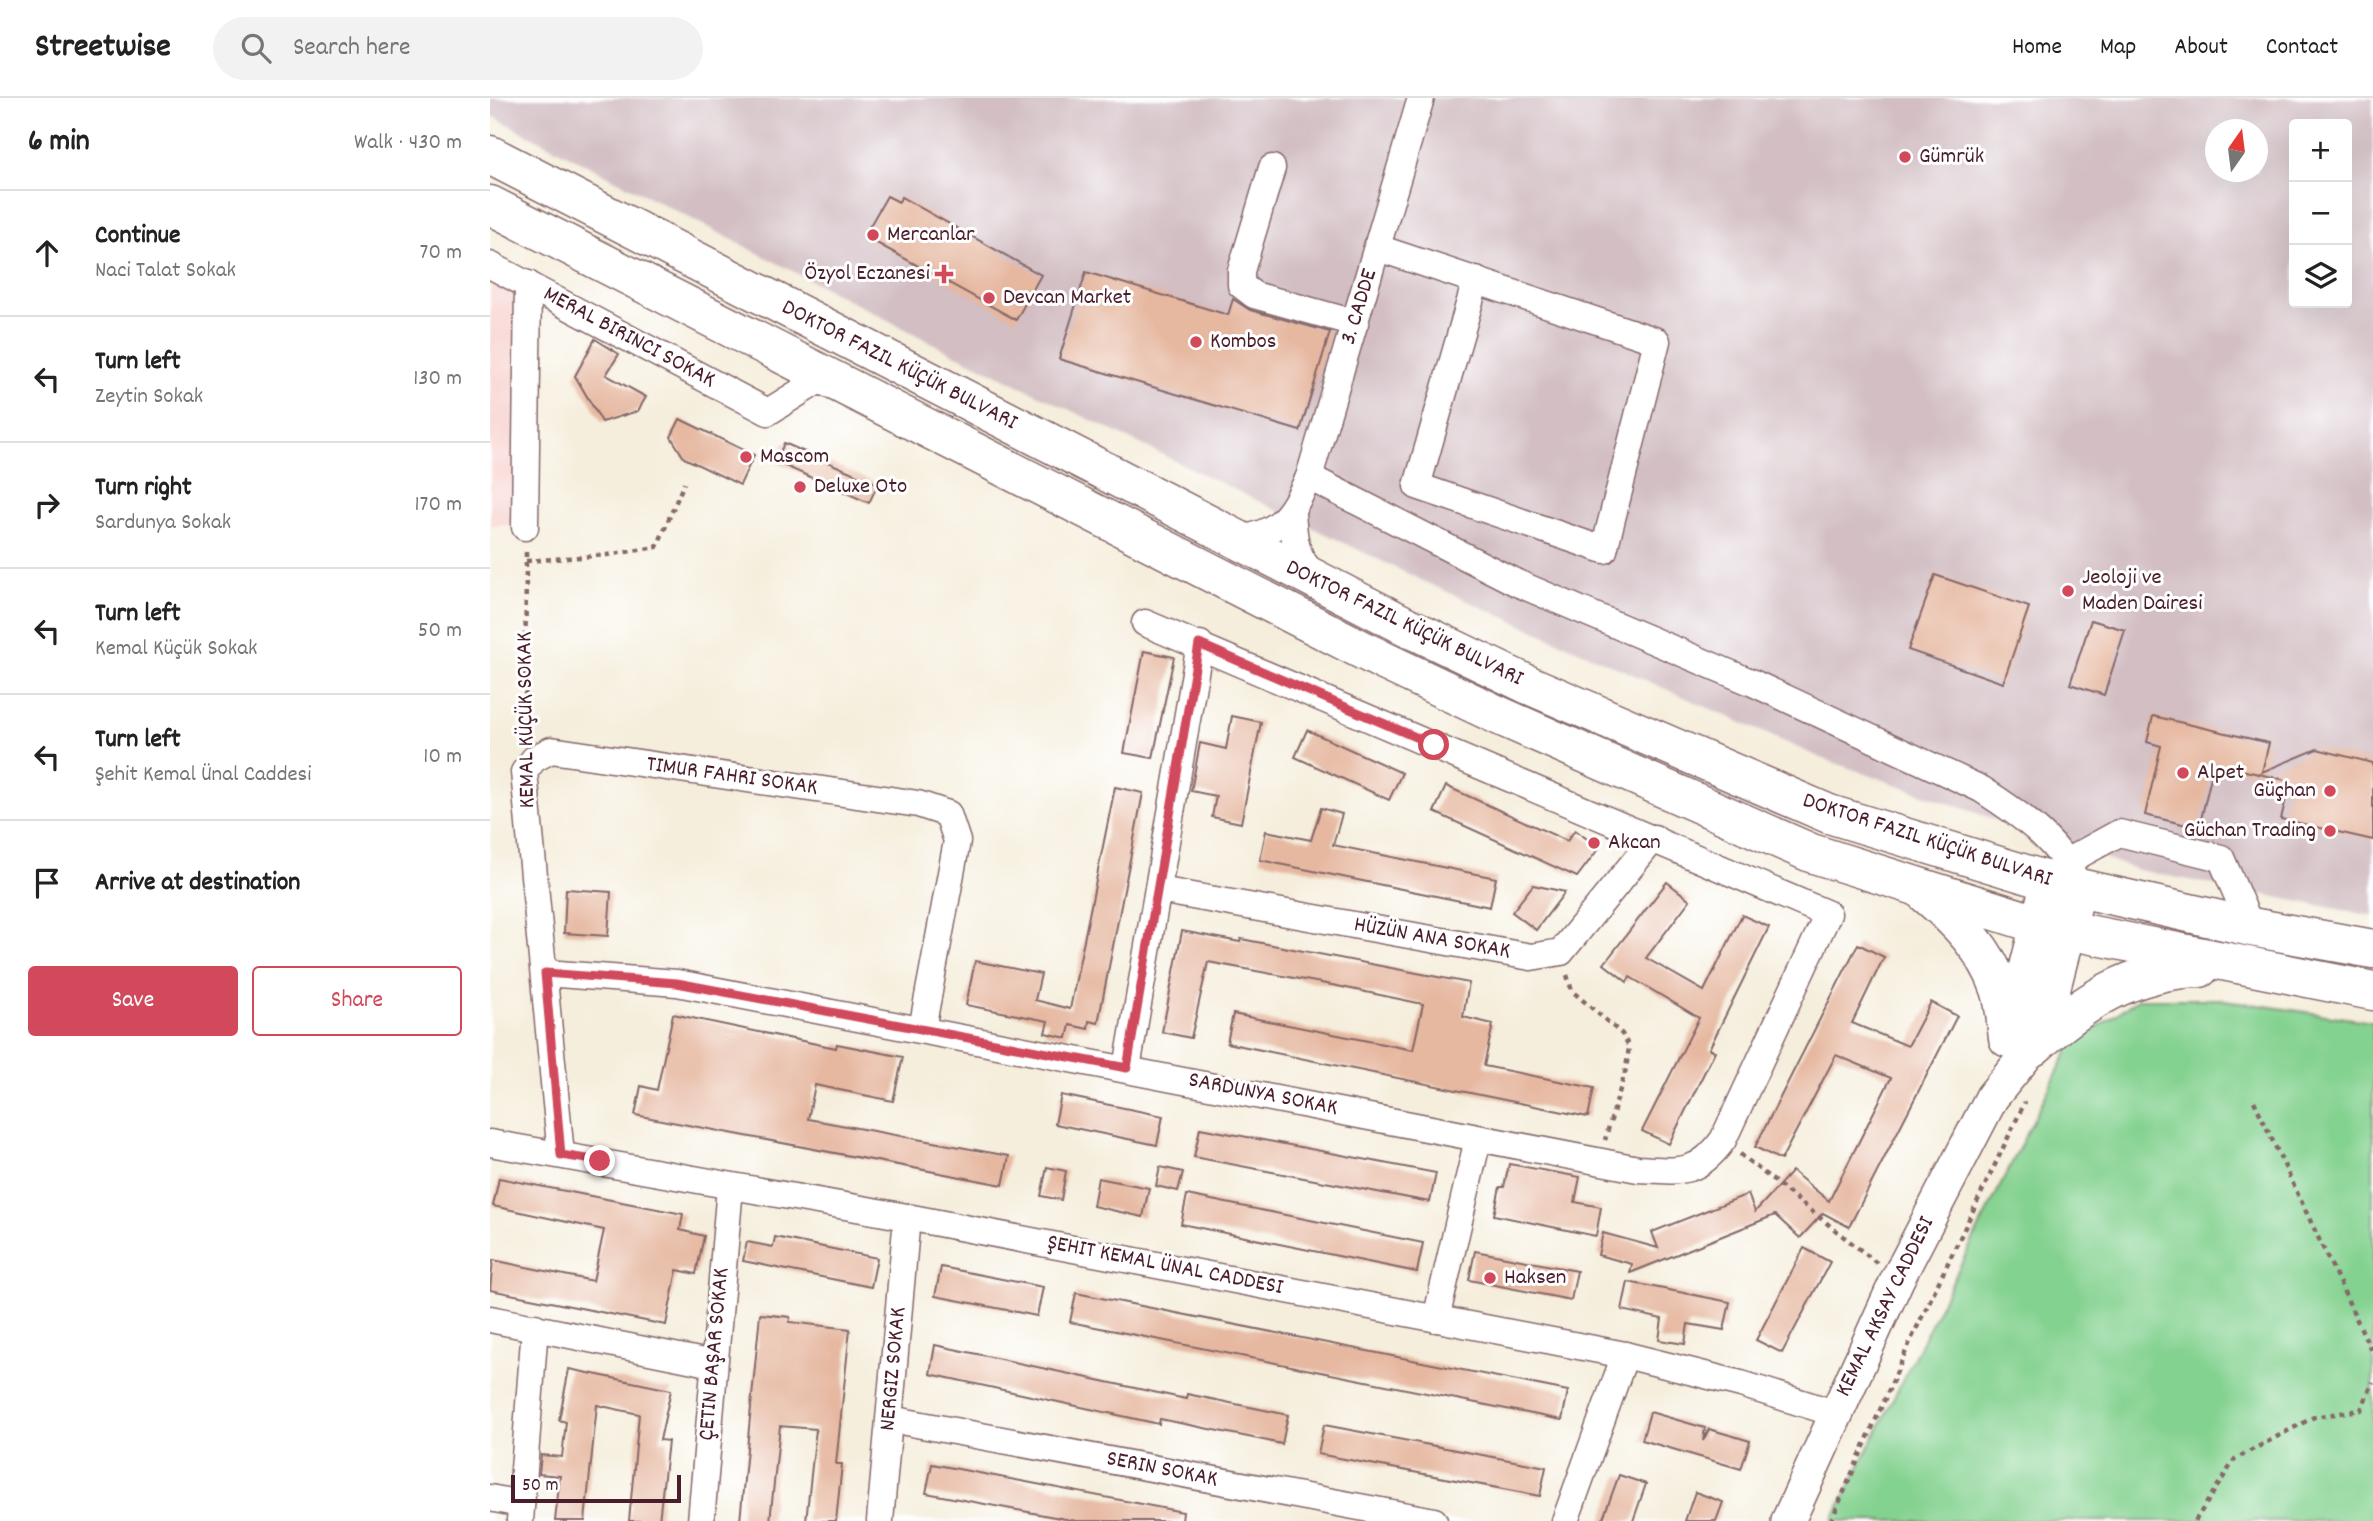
<!DOCTYPE html>
<meta charset="utf-8">
<style>
body{margin:0;font-family:Dekko,sans-serif;background:#f2f2f2;color:#222}
.controls{position:absolute;right:21px;top:21px;display:grid;overflow:hidden;border-radius:7px;box-shadow:0 7px 28px #0002}
.controls button{width:63px;height:63px;display:grid;place-items:center;padding:0;border:0;border-bottom:2px solid #e0e0e0;background:#fff;color:#222;font:35px sans-serif}
.compass{position:absolute;left:1715px;top:21px;width:63px;height:63px;border-radius:50%;background:#fff;box-shadow:0 7px 28px #0002;rotate:14deg}
.scale{position:absolute;left:21px;bottom:18px;width:170px;box-sizing:border-box;padding-left:7px;border:4px solid #4a1f2b;border-top:0;font-size:19px;line-height:24px;white-space:nowrap;color:#4a1f2b;-webkit-text-stroke:5px #fff;paint-order:stroke}
.stop{position:absolute;width:21px;height:21px;margin:-16px;border:5px solid #d1495b;border-radius:50%;background:#fff}
.stop.end{background:#d1495b;border-color:#fff;box-shadow:0 2px 7px #0008}
.list{margin:0;padding:0;list-style:none}
h2{display:flex;justify-content:space-between;align-items:center;height:91px;margin:0;padding:0 28px;font-size:30px}
h2 small{font-size:23px;font-weight:400;color:#767676}
.list li{display:grid;grid-template-columns:46px 1fr auto;gap:21px;align-items:center;box-sizing:border-box;height:126px;padding:0 28px;border-top:2px solid #e0e0e0}
.list b{display:block;font-size:26px;white-space:nowrap}
.list p{margin:0;font-size:23px;white-space:nowrap;color:#767676}
.list em{font-size:23px;font-style:normal;color:#767676}
.actions{display:flex;gap:14px;padding:21px 28px}
.actions a{flex:1;padding:16px 0;border:2px solid #d1495b;border-radius:7px;text-align:center;font-size:24px;color:#d1495b}
.actions .main{background:#d1495b;color:#fff}
.icon{flex:none;width:38px;height:38px;fill:none;stroke:currentColor;stroke-width:2;stroke-linecap:round;stroke-linejoin:round}
.map{position:relative;flex:none;width:1883px;height:1423px;overflow:hidden}
header{display:flex;align-items:center;gap:42px;box-sizing:border-box;height:98px;padding:0 35px;background:#fff;border-bottom:2px solid #e0e0e0}
header strong{font-size:33px}
nav{display:flex;gap:38px;margin-inline-start:auto;font-size:24px}
.search{width:490px;height:63px;background:#f2f2f2;display:flex;align-items:center;gap:18px;box-sizing:border-box;padding:0 24px;border-radius:38px;color:#767676;font-size:26px}
main{display:flex}
aside{flex:1;background:#fff}
.map>svg:first-child{display:block}
.built{fill:#f7d0cc}
.industrial{fill:#d2bec3;fill-rule:evenodd}
.green{fill:#84d290;stroke:#67785e;stroke-width:2}
.building{fill:#e6b8a0}
.lines{fill:none;stroke-linecap:round;stroke-linejoin:round}
.minor-casing{stroke:#866769;stroke-width:29}
.major-casing{stroke:#866769;stroke-width:36}
.highway-casing{stroke:#866769;stroke-width:41}
.path{stroke:#866769;stroke-width:4.5;stroke-dasharray:5 5;stroke-linecap:butt}
.minor{stroke:#fff;stroke-width:26}
.major{stroke:#fff;stroke-width:33}
.highway{stroke:#fff;stroke-width:38}
.route{stroke:#d1495b;stroke-width:9}
.poi-dot{fill:#d1495b;stroke:#fff;stroke-width:2.5}
.labels{text-anchor:middle;dominant-baseline:central;stroke-width:6;stroke-linejoin:round;paint-order:stroke}
.poi-label{font-size:23px;fill:#4a1f2b;stroke:#fff;text-anchor:start}
.street-label{font-size:23px;fill:#4a1f2b;stroke:#fff}
</style>
<header>
<strong>Streetwise</strong>
<div class="search"><svg class="icon" aria-label="search" viewBox="0 0 24 24"><circle cx="10" cy="10" r="6"/><path d="M15 15l6 6"/></svg>Search here</div>
<nav><a>Home</a><a>Map</a><a>About</a><a>Contact</a></nav>
</header>
<main>
<aside>
<h2>6 min<small>Walk · 430 m</small></h2>
<ul class="list">
<li><svg class="icon" aria-label="ahead" viewBox="0 0 24 24"><path d="M12 20V5M6 11l6-6 6 6"/></svg><div><b>Continue</b><p>Naci Talat Sokak</p></div><em>70 m</em></li>
<li><svg class="icon" aria-label="left" viewBox="0 0 24 24"><path d="M17 20v-9H6M10 6l-5 5 5 5"/></svg><div><b>Turn left</b><p>Zeytin Sokak</p></div><em>130 m</em></li>
<li><svg class="icon" aria-label="right" viewBox="0 0 24 24"><path d="M7 20v-9h11M14 6l5 5-5 5"/></svg><div><b>Turn right</b><p>Sardunya Sokak</p></div><em>170 m</em></li>
<li><svg class="icon" aria-label="left" viewBox="0 0 24 24"><path d="M17 20v-9H6M10 6l-5 5 5 5"/></svg><div><b>Turn left</b><p>Kemal Küçük Sokak</p></div><em>50 m</em></li>
<li><svg class="icon" aria-label="left" viewBox="0 0 24 24"><path d="M17 20v-9H6M10 6l-5 5 5 5"/></svg><div><b>Turn left</b><p>Şehit Kemal Ünal Caddesi</p></div><em>10 m</em></li>
<li><svg class="icon" aria-label="arrive" viewBox="0 0 24 24"><path d="M6 21V4h12l-3 4 3 4H6"/></svg><div><b>Arrive at destination</b></div></li>
</ul>
<div class="actions"><a class="main">Save</a><a>Share</a></div>
</aside>
<div class="map">
<svg width="1883" height="1423" viewBox="0 0 1883 1423">
<rect width="100%" height="100%" fill="#fff"/>
<filter id="ink" filterUnits="userSpaceOnUse"><feTurbulence type="fractalNoise" baseFrequency=".0143" numOctaves="2"/><feDisplacementMap in="SourceGraphic" scale="14" xChannelSelector="R" yChannelSelector="G"/><feConvolveMatrix kernelMatrix="1 2 1 2 8 2 1 2 1" color-interpolation-filters="sRGB"/></filter>
<filter id="wash" filterUnits="userSpaceOnUse"><feTurbulence type="fractalNoise" baseFrequency=".00686" numOctaves="4" result="noise"/><feDisplacementMap in="SourceGraphic" scale="28" xChannelSelector="R" yChannelSelector="G"/><feGaussianBlur stdDeviation="1.57" result="paint"/><feColorMatrix in="noise" values="0 0 0 0 0 0 0 0 0 0 0 0 0 0 0 0 0 1.4 0 .05"/><feComposite in="paint" operator="in"/></filter>
<g filter="url(#wash)">
<rect width="100%" height="100%" fill="#f5eedc"/>
<path class="built" d="M0 182 27 195V427L0 428Z"/>
<path class="industrial" d="M0 0H1883V818L1648 772 1331 660 935 484 450 249 0 17ZM1804 26H1857V205H1804ZM1726 32H1768V74H1726Z"/>
<path class="green" d="M1648 901H1728L1883 924V1423H1342L1580 949Z"/>
<g id="blocks">
<g class="building">
<path d="M397 98 409 104 411 99 551 177 526 222 374 138Z"/>
<path d="M596 174 738 217 743 201 760 212 840 234 810 333 569 261Z"/>
<path d="M105 241 129 256 116 277 156 299 148 313 112 324 85 278Z"/>
<path d="M190 321 264 357 250 387 194 360 181 339Z"/>
<path d="M294 345 388 386 379 405 286 364Z"/>
<path d="M1445 477 1539 509 1513 585 1418 552Z"/>
<path d="M1601 522 1635 532 1614 597 1580 586Z"/>
<path d="M654 553 684 559 663 660 634 655Z"/>
<path d="M742 618 771 624 751 725 722 719 726 698 701 693 710 645 736 651Z"/>
<path d="M1663 618 1779 645 1772 674 1827 651 1883 665V742L1791 721 1800 683 1724 666 1709 730 1655 717 1671 648 1657 644Z"/>
<path d="M817 632 912 675 899 702 805 659Z"/>
<path d="M956 688 1077 743 1085 732 1109 750 1087 779 944 714Z"/>
<path d="M625 689 653 695 608 925 599 923 598 931 580 927 577 940 555 935 558 923 476 907 485 863 551 876 545 902 580 911Z"/>
<path d="M831 710 852 716 843 747 1006 780 1000 809 770 762 776 733 821 742Z"/>
<path d="M1177 784 1200 802 1156 860 1214 893 1252 817 1279 829 1219 951 1225 953 1179 1046 1152 1033 1209 920 1140 879 1137 884 1114 866Z"/>
<path d="M1043 787 1075 794 1046 832 1022 814Z"/>
<path d="M76 791 121 794 118 838 74 835Z"/>
<path d="M692 833 750 844 751 841 979 885 973 919 1003 926 994 968 1104 990 1098 1019 737 945 743 916 923 952 933 906 847 888 718 864 701 940 672 934Z"/>
<path d="M1368 846 1394 859 1362 925 1418 948 1441 904 1467 918 1359 1129 1333 1115 1310 1140 1285 1117 1140 1175 1142 1166 1108 1157 1113 1135 1168 1150 1162 1134 1258 1096 1265 1114 1302 1073 1339 1103 1401 980 1346 957 1291 1062 1265 1049Z"/>
<path d="M183 916 346 950 347 946 413 959 403 1003 325 987 318 1021 519 1058 513 1087 145 1017 151 988 167 992Z"/>
<path d="M571 997 673 1018 667 1047 565 1026Z"/>
<path d="M710 1030 946 1075 940 1104 704 1059Z"/>
<path d="M1019 1066 1090 1079 1085 1104 1111 1109 1106 1138 1004 1117 1010 1089H1014Z"/>
<path d="M557 1069 576 1073 571 1102 551 1098Z"/>
<path d="M670 1069 693 1074 688 1093 666 1088Z"/>
<path d="M9 1080 193 1116 190 1132 214 1138 206 1176 187 1172 176 1227 0 1192 3 1162 103 1183 114 1132 3 1108Z"/>
<path d="M608 1080 659 1090 653 1119 603 1108Z"/>
<path d="M697 1097 933 1145 927 1174 691 1126Z"/>
<path d="M285 1139 387 1160 381 1189 253 1163 257 1144 283 1149Z"/>
<path d="M1314 1150 1340 1164 1292 1255 1266 1242Z"/>
<path d="M985 1153 1087 1173 1081 1202 979 1182Z"/>
<path d="M451 1169 553 1189 547 1218 445 1198Z"/>
<path d="M1138 1184 1240 1204 1234 1232 1198 1226 1195 1246 1169 1242 1172 1221 1132 1212Z"/>
<path d="M586 1195 1078 1293 1072 1322 580 1224Z"/>
<path d="M270 1216 300 1219 299 1224 360 1231 346 1366H352L346 1423H316L326 1331 290 1328 280 1423H250Z"/>
<path d="M445 1247 696 1301 697 1296 798 1317 792 1346 670 1321 669 1326 440 1276Z"/>
<path d="M79 1271 181 1292 170 1342 178 1343 169 1423H139L149 1316 107 1307 95 1423H65L70 1378 49 1376 51 1357 72 1359 76 1324 69 1322Z"/>
<path d="M1160 1314 1215 1330 1213 1343 1219 1331 1260 1343 1251 1371 1152 1342Z"/>
<path d="M834 1327 1056 1369 1050 1398 828 1356Z"/>
<path d="M442 1366 693 1414 692 1423H586L436 1395Z"/>
<path d="M1129 1377 1156 1386 1143 1423H1112Z"/>
<path d="M1205 1394 1233 1404 1226 1423H1195Z"/>
</g>
</g>
</g>
<g filter="url(#ink)">
<use href="#blocks" fill-opacity="0" stroke="#866769" stroke-width="2"/>
<g class="lines">
<g class="minor-casing">
<g id="minor">
<path d="M782 70 751 173V187L764 197 865 225"/>
<path d="M888 150 1167 243 1114 452 927 388 986 182"/>
<path d="M0 167 278 314 334 279"/>
<path d="M819 379 1027 485 1263 585 1491 691C1530 716 1574 746 1589 791"/>
<path d="M802 416C804 439 805 461 825 477"/>
<path d="M35 429 38 186"/>
<path d="M743 442C790 436 800 419 819 379L931 0"/>
<path d="M1578 763 1629 735 1731 760 1761 829"/>
<path d="M669 792 1041 859 1071 854 1164 740"/>
<path d="M55 875 187 885 1148 1071C1189 1073 1207 1078 1233 1042L1338 816 655 525"/>
<path d="M637 970 710 546"/>
<path d="M0 1045 417 1119 1135 1257 1251 1286 1344 1315"/>
<path d="M71 1057 34 674 44 661 61 652 428 706 458 716 467 743 432 931"/>
<path d="M0 1221 224 1266"/>
<path d="M946 1221 988 1041"/>
<path d="M400 1321 944 1423"/>
<path d="M0 1400 31 1406"/>
<path d="M30 1423 45 1229"/>
<path d="M211 1423 240 1089"/>
<path d="M390 1423 417 1119"/>
<path d="M1075 1423 1135 1257"/>
</g>
</g>
<g class="major-casing">
<g id="major">
<path d="M1519 939 1558 783"/>
<path d="M1298 1423 1407 1182 1502 999 1543 949 1563 893 1589 791"/>
</g>
</g>
<g class="highway-casing">
<g id="highway">
<path d="M0 57 916 528 1039 587 1339 716 1558 783 1761 829 1883 851"/>
<path d="M0 107 896 564 1010 618 1321 755 1547 826 1883 893"/>
<path d="M1435 795C1466 821 1497 852 1510 891 1515 906 1516 924 1518 940"/>
<path d="M1543 949C1593 904 1641 872 1710 870"/>
</g>
</g>
<g class="path">
<path d="M36 463 117 457 167 449 194 385"/>
<path d="M35 639 36 451"/>
<path d="M1077 877 1082 893 1132 936 1139 949 1136 971 1115 1042"/>
<path d="M1764 1003 1883 1256"/>
<path d="M1250 1056 1388 1166"/>
<path d="M1341 1423 1420 1244 1535 1004"/>
<path d="M1705 1423 1745 1361 1824 1319 1871 1312 1883 1284"/>
</g>
<use href="#minor" class="minor"/>
<use href="#major" class="major"/>
<use href="#highway" class="highway"/>
</g>
</g>
<g class="lines" filter="url(#ink)">
<path class="route" d="M110 1063 71 1057 55 875 187 885 637 970 709 546 944 647"/>
</g>
<g class="poi-dot">
<circle cx="1415" cy="59" r="7"/>
<circle cx="383" cy="137" r="7"/>
<path d="M450.5 165.5h7v7h7v7h-7v7h-7v-7h-7v-7h7z"/>
<circle cx="499" cy="200" r="7"/>
<circle cx="706" cy="244" r="7"/>
<circle cx="256" cy="359" r="7"/>
<circle cx="310" cy="389" r="7"/>
<circle cx="1578" cy="493" r="7"/>
<circle cx="1693" cy="675" r="7"/>
<circle cx="1840" cy="693" r="7"/>
<circle cx="1840" cy="733" r="7"/>
<circle cx="1104" cy="745" r="7"/>
<circle cx="1000" cy="1180" r="7"/>
</g>
<g class="labels">
<g class="poi-label">
<text x="1429" y="59">Gümrük</text>
<text x="397" y="137">Mercanlar</text>
<text x="440" y="176" text-anchor="end">Özyol Eczanesi</text>
<text x="513" y="200">Devcan Market</text>
<text x="720" y="244">Kombos</text>
<text x="270" y="359">Mascom</text>
<text x="324" y="389">Deluxe Oto</text>
<text x="1592" y="480">Jeoloji ve<tspan x="1592" dy="26">Maden Dairesi</tspan></text>
<text x="1707" y="675">Alpet</text>
<text x="1826" y="693" text-anchor="end">Güçhan</text>
<text x="1826" y="733" text-anchor="end">Güchan Trading</text>
<text x="1118" y="745">Akcan</text>
<text x="1014" y="1180">Haksen</text>
</g>
<g class="street-label">
<text transform="translate(870 209) rotate(-73)">3. CADDE</text>
<text transform="translate(139 240) rotate(28)">MERAL BIRINCI SOKAK</text>
<text transform="translate(409 268) rotate(27)">DOKTOR FAZIL KÜÇÜK BULVARI</text>
<text transform="translate(914 526) rotate(26)">DOKTOR FAZIL KÜÇÜK BULVARI</text>
<text transform="translate(37 622) rotate(-91)">KEMAL KÜÇÜK SOKAK</text>
<text transform="translate(242 679) rotate(8)">TIMUR FAHRI SOKAK</text>
<text transform="translate(1437 743) rotate(18)">DOKTOR FAZIL KÜÇÜK BULVARI</text>
<text transform="translate(942 841) rotate(10)">HÜZÜN ANA SOKAK</text>
<text transform="translate(773 997) rotate(11)">SARDUNYA SOKAK</text>
<text transform="translate(675 1168) rotate(11)">ŞEHIT KEMAL ÜNAL CADDESI</text>
<text transform="translate(1396 1209) rotate(-64)">KEMAL AKSAY CADDESI</text>
<text transform="translate(225 1256) rotate(-85)">ÇETIN BAŞAR SOKAK</text>
<text transform="translate(404 1271) rotate(-85)">NERGIZ SOKAK</text>
<text transform="translate(672 1372) rotate(11)">SERIN SOKAK</text>
</g>
</g>
</svg>
<div class="controls">
<button>+</button>
<button>−</button>
<button><svg class="icon" aria-label="layers" viewBox="0 0 24 24"><path d="M12 4l9 5-9 5-9-5zM3 14l9 5 9-5"/></svg></button>
</div>
<svg class="compass" viewBox="-18 -18 36 36"><path d="M0-13l5 13h-10z" fill="#e53935"/><path d="M0 13l5-13h-10z" fill="#767676"/></svg>
<div class="scale">50 m</div>
<div class="stop" style="left:944px;top:647px"></div>
<div class="stop end" style="left:110px;top:1063px"></div>
</div>
</main>
